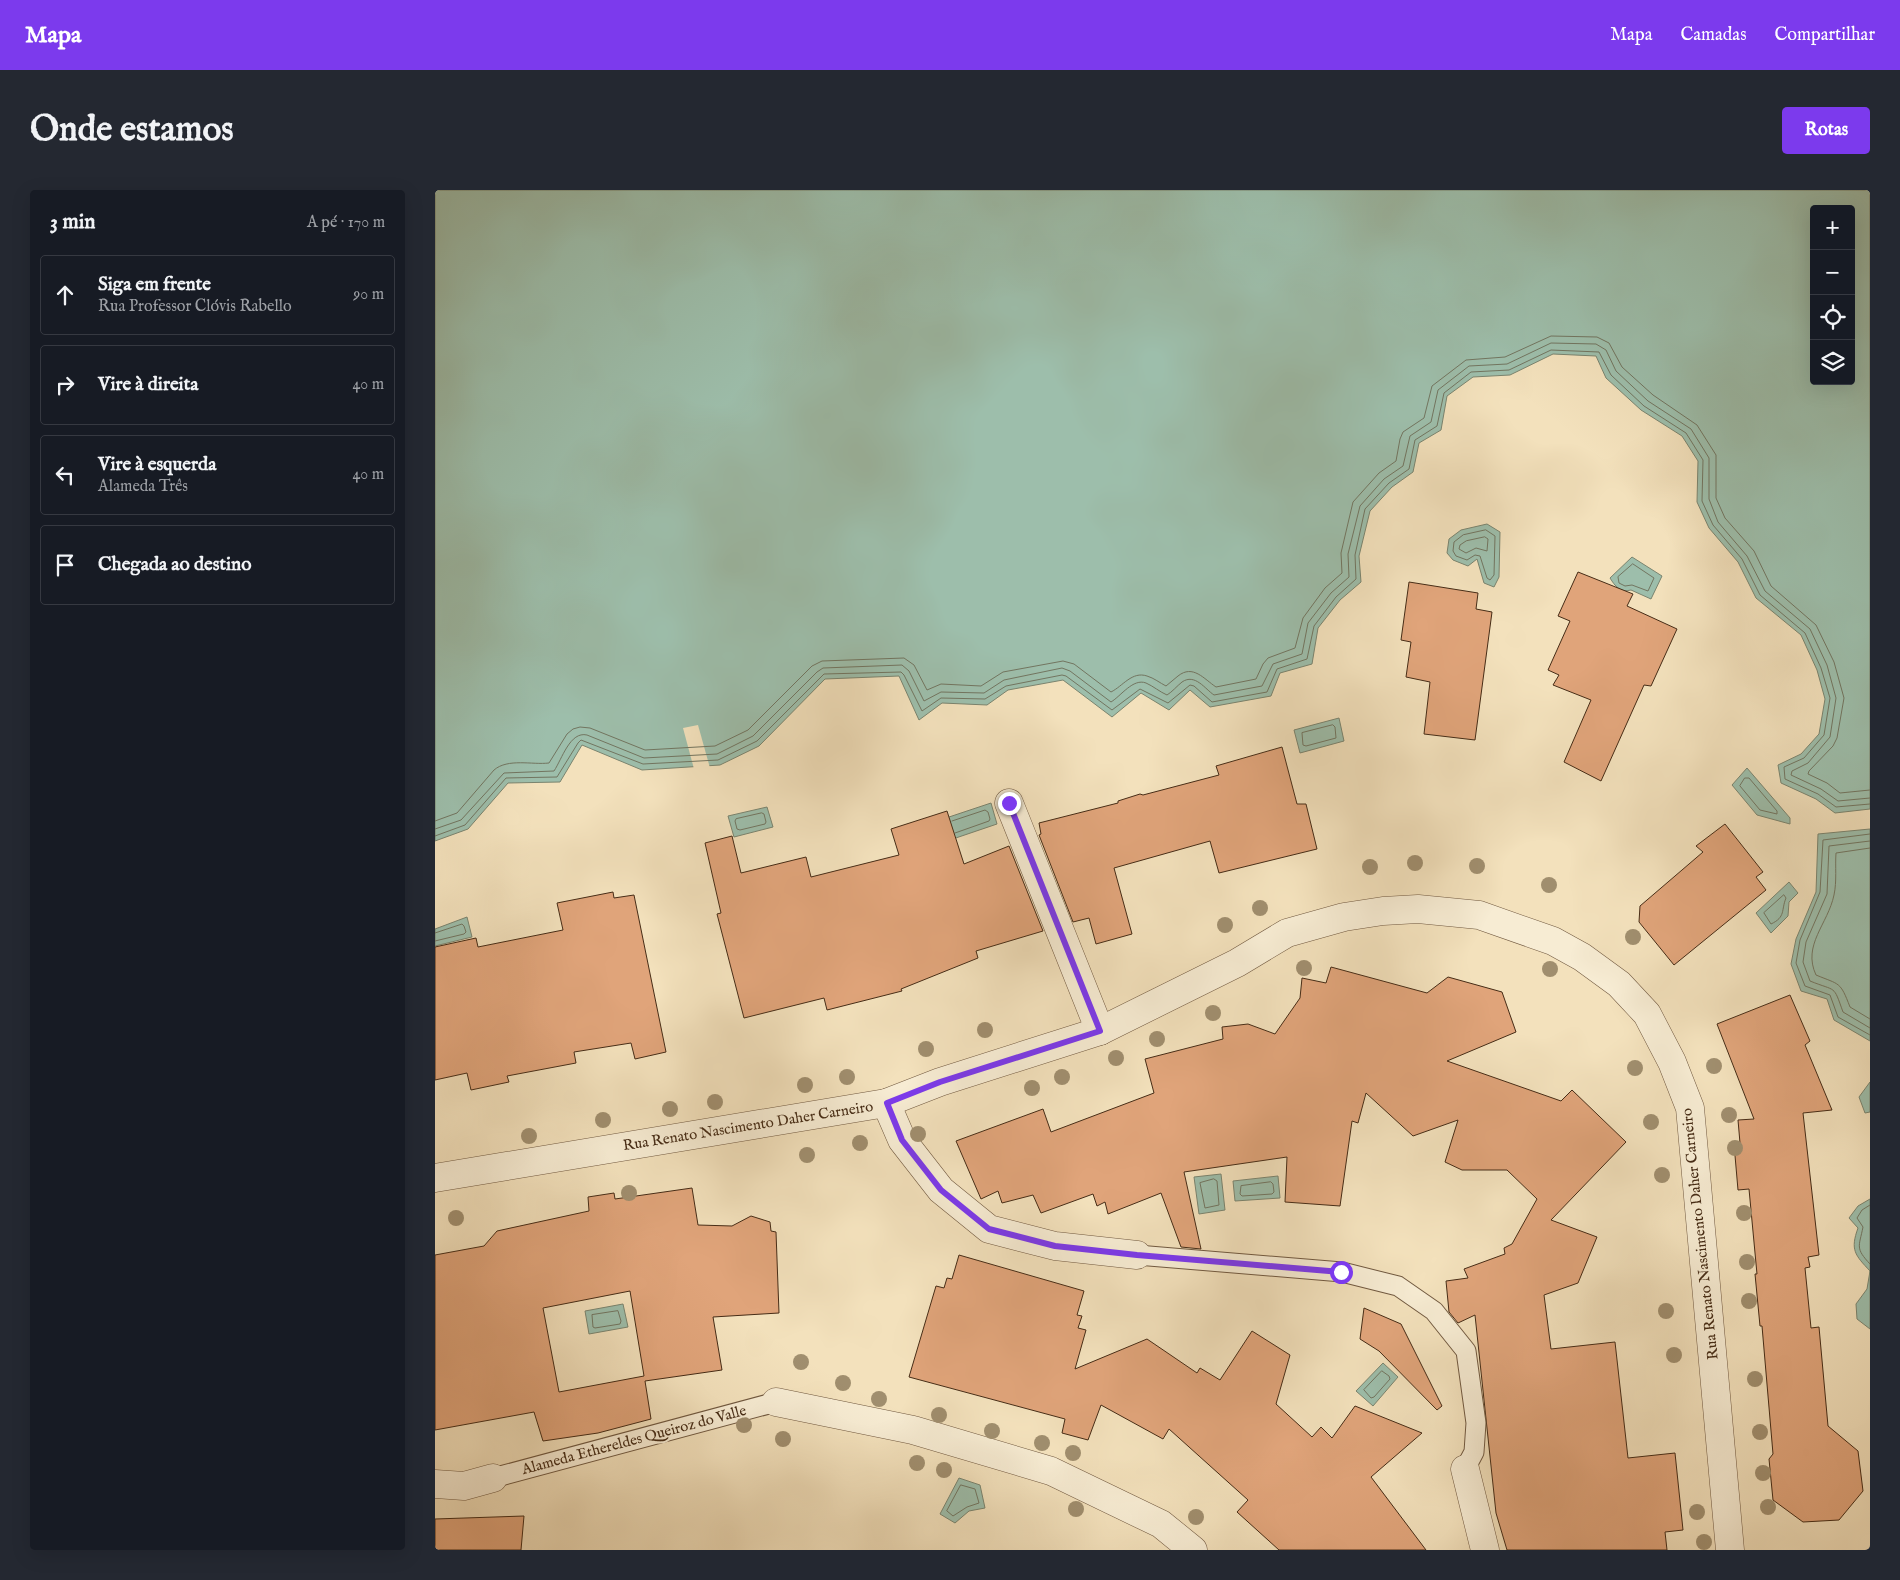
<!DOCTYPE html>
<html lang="pt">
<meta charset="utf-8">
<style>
body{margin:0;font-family:"IM FELL English",serif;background:#242831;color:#f1f3f6}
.controls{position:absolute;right:15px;top:15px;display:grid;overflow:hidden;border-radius:5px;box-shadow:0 5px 20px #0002}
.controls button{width:45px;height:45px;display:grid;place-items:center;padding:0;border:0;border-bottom:1px solid #363941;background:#171b24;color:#f1f3f6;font:25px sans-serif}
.stop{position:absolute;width:15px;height:15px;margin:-11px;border:4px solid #7c3aed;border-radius:50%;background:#fff}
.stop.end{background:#7c3aed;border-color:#fff;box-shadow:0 1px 5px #0008}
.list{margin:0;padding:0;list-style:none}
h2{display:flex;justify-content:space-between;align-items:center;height:65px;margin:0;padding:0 20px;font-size:21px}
h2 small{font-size:16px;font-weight:400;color:#9ea1a6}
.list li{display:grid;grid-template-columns:32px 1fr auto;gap:15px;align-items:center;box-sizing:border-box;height:80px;margin:0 10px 10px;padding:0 10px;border:1px solid #363941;border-radius:5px}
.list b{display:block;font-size:19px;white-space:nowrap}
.list p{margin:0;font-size:16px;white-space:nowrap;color:#9ea1a6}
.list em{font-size:16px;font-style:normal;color:#9ea1a6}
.icon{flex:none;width:28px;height:28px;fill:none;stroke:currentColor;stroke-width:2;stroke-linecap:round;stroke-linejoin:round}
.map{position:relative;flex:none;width:1435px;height:1360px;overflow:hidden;border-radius:5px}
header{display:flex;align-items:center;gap:30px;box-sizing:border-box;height:70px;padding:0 25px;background:#7c3aed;color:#fff}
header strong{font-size:24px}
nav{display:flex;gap:28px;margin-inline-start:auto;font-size:18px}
.intro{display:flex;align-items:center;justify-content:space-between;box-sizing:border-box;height:120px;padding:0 30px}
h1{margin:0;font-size:35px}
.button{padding:12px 22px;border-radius:5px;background:#7c3aed;color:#fff;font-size:18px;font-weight:700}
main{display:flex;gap:30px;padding:0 30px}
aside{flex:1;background:#171b24;border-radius:5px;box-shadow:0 5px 20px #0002}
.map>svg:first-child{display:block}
.water{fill:#9dbeab;stroke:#7a846f;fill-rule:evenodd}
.pier{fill:#f3e1bc}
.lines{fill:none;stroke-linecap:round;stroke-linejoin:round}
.shore{stroke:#727560;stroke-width:1}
.building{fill:#e0a47a;stroke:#462c16;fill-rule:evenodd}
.service-casing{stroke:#715940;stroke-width:21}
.minor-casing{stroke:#715940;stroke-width:29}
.tertiary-casing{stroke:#715940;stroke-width:29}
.service{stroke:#f7ecd3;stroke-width:19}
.minor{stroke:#f7ecd3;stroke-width:28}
.tertiary{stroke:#f7ecd3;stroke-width:28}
.tree{fill:#a08e6e}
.route{stroke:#7c3aed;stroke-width:6}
.labels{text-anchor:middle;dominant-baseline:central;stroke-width:4;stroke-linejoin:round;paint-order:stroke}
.street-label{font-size:15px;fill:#462c16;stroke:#f7ecd3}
</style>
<header>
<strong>Mapa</strong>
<nav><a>Mapa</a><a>Camadas</a><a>Compartilhar</a></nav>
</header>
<div class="intro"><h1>Onde estamos</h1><a class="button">Rotas</a></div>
<main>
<aside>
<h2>3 min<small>A pé · 170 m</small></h2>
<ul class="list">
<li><svg class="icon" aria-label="ahead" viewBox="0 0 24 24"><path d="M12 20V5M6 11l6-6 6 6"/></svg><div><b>Siga em frente</b><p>Rua Professor Clóvis Rabello</p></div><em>90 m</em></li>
<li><svg class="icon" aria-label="right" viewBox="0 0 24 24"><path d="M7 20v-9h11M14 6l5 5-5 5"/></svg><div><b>Vire à direita</b></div><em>40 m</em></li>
<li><svg class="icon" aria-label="left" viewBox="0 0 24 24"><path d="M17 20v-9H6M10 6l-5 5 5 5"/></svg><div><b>Vire à esquerda</b><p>Alameda Três</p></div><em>40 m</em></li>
<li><svg class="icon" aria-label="arrive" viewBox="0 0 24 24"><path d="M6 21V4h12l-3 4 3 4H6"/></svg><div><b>Chegada ao destino</b></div></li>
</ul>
</aside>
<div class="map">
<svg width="1435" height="1360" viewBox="0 0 1435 1360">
<rect width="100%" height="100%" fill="#f3e1bc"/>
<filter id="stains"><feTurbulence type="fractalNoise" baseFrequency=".004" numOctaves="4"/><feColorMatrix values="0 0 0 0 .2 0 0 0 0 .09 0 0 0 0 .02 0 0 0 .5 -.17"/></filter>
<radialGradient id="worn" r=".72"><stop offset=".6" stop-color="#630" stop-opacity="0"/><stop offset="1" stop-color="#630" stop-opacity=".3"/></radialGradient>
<g class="water">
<path d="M0 0H1435V619L1400 623 1381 609 1346 593 1343 575 1366 564 1384 544 1390 509 1382 480 1366 445 1321 408 1303 372 1274 338 1262 312 1263 271 1247 246 1206 220 1171 188 1161 166 1118 164 1075 185 1038 187 1012 206 1006 240 984 253 978 282 957 297 935 321 924 366 926 392 905 410 883 438 877 474 845 483 836 506 775 517 755 500 734 520 706 503 677 527 628 490 573 500 552 515 507 513 484 530 464 486 390 489 324 556 285 575 207 580 147 555 125 592 73 593 33 639 0 651ZM1379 19H1416V191H1379Z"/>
<path d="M1052 334 1065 342 1064 387 1059 397 1049 393 1042 369 1033 376 1018 370 1012 363 1014 349 1026 340Z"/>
<path d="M1197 367 1227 386 1216 409 1196 400C1185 403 1180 396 1175 388Z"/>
<path d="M904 528 909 551 865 563 859 540Z"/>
<path d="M1312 578 1355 628V634L1322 625 1297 595Z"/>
<path d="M556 613 562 634 509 652 502 631Z"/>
<path d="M332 617 338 637 299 647 293 626Z"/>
<path d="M1435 639V851L1399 830 1392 809 1366 801 1356 774 1361 749 1381 702 1383 644Z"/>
<path d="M1354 692 1363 703 1354 712 1353 726 1336 743 1321 723Z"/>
<path d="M32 727 37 747 0 756V739Z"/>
<path d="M1435 892V922L1430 923 1424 907Z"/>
<path d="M786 984 790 1020 764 1024 759 987Z"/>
<path d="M843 986 845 1008 800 1011 798 991Z"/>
<path d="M1435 1009V1139L1422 1129 1421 1114 1432 1099 1435 1081C1420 1065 1415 1060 1423 1038L1414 1028 1423 1016Z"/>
<path d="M188 1114 193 1137 154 1144 150 1121Z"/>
<path d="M948 1173 963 1187 938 1216 921 1201Z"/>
<path d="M524 1288 545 1295 550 1318 534 1321 520 1333 505 1324Z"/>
</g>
<path class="pier" d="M263 535 275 578 259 579 248 538Z"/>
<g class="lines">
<g class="shore">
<path d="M1051 340 1060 346 1059 385 1055 390 1052 388 1045 366 1040 365 1032 370 1021 366 1018 361 1019 352 1028 345Z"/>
<path d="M1050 347 1053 349 1052 361 1041 358 1031 363 1024 359 1025 355 1031 351Z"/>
<path d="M1198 374 1219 388 1213 401 1197 395 1190 396 1184 393 1183 387Z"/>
<path d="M898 535 900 537 901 548 871 556 868 555 867 543Z"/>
<path d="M1310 588H1314L1342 621V624L1325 620 1305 596Z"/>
<path d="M327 623 329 624 331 632 330 634 305 640 302 639 300 631 301 629Z"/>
<path d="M0 631 22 623 59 580C73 568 97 575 114 573L132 544 138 539 145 537 155 538 210 560 280 556 313 540 377 476 387 471 469 468 479 475 492 500 506 494 546 496 568 482 628 471 639 474 676 502C688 496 697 481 712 486 719 488 725 493 731 496 735 493 739 489 743 486 758 474 769 489 781 497L821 489 828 474 833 468 860 458 868 428 890 398 907 383 906 363 918 312 944 283 961 271 965 249 968 242 989 228 997 196 1031 170 1070 167 1116 146 1162 147 1174 153 1187 177 1218 205 1262 235 1281 265V308L1290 328 1319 361 1336 396 1381 435 1399 472 1409 508 1402 548 1398 556 1374 581 1373 584 1392 593 1405 603 1435 600"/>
<path d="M517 631 550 620 553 622 555 629 554 631 520 643"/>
<path d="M0 639 26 630 69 583 119 581C127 569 135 541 152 545L209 568 282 564 318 546 382 482 388 478 467 475 474 481 489 511 506 502 549 503 569 490 627 478 635 481 676 512C686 506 698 488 711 493 718 496 725 502 732 505 737 502 742 496 747 492 760 483 770 499 779 505L827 496 838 474 867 464 873 433 896 403 914 387 913 364 925 316 949 289 968 276 975 246 996 232 1003 200 1034 176 1072 174 1116 153 1161 154 1171 160 1181 181 1213 211 1256 239 1274 268V309L1283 332 1312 366 1330 401 1375 439 1392 475 1401 508 1395 547 1373 573 1357 581 1356 585 1386 599 1403 611 1435 608"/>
<path d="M1435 644 1388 650 1385 702 1365 750 1361 773 1370 796 1395 805 1403 827 1435 845"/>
<path d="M0 646 30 635 71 588 122 587 143 553 146 550 208 574 283 570 322 551 389 484 466 482 469 485 487 521 506 508 550 509 571 496 627 485 631 486 677 520 705 499 733 513 755 495 759 496 777 512 832 502 842 479 872 469 879 436 901 407 921 389 920 365 930 319 954 293 974 279 980 250 1002 236 1009 203 1036 182 1074 180 1116 160 1164 162 1176 185 1209 216 1251 243 1268 270 1267 311 1278 335 1307 369 1325 405 1370 443 1386 478 1395 508 1389 545 1369 568 1349 577 1350 589 1383 604 1401 617 1435 614"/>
<path d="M1435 651 1394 656 1392 704 1371 752 1368 772 1375 791C1402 802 1398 794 1408 822L1435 838"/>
<path d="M1435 658 1401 663C1400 676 1402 691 1399 705 1393 734 1367 755 1381 785 1405 795 1405 791 1415 817L1435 829"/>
<path d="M1349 705 1351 708C1346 720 1351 727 1336 734L1329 723Z"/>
<path d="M0 743 27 734 29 736 31 742 29 744 0 751"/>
<path d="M779 989 782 991 784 1015 770 1018 765 993Z"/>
<path d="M836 992 838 994 839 1002 837 1004 807 1006 805 1004 806 996Z"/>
<path d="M1435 1015 1427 1020 1422 1028 1428 1037C1424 1057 1420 1058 1435 1074"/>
<path d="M183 1121 186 1131 185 1134 160 1138 158 1137 157 1125Z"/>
<path d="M947 1181 954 1186 955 1189 939 1207 936 1208 929 1200Z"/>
<path d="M526 1295 540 1299 544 1313 532 1317 518 1326 512 1321Z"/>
</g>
</g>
<g class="building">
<path d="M1143 382 1198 404 1192 416 1242 439 1216 496 1209 495 1166 591 1129 572 1156 510 1118 495 1124 485 1113 480 1135 431 1123 426Z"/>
<path d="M974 392 1043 403 1041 419 1057 422 1040 550 989 544 995 492 971 487 976 452 966 450Z"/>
<path d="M847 557 862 614H871L882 659 784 683 775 651 679 678 697 744 661 754 654 728 638 732 604 645 606 644 604 633 683 613V611L705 604 708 605 784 585 781 576Z"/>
<path d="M512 621 529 674 574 656 608 741 541 761 543 768 466 799 467 801 392 820 389 808 309 828 282 724 286 723 270 653 297 646 306 683 371 667 376 687 464 665 456 639Z"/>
<path d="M1290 634 1328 682 1321 687 1331 700 1239 775 1204 732 1205 716 1268 662 1261 656Z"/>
<path d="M178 702 179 708 199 705 231 862 200 869 196 853 139 862 141 873 72 886 74 892 36 900 32 883 0 890V757L41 748 43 757 128 740 122 713Z"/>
<path d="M896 777 992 803 1013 787 1067 802 1081 842 1012 871 1126 911 1137 900 1191 952 1116 1030 1162 1047 1143 1093 1109 1105 1116 1159 1180 1152 1193 1268 1240 1263 1248 1340 1230 1342 1232 1360H1072L1061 1323 1040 1125 1023 1133 1014 1122 1011 1091 1033 1088 1029 1079 1070 1064 1069 1058 1077 1054 1102 1009 1072 980H1027L1010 972 1023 930 978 946 931 903 923 933 917 931 905 1016 850 1012 852 967 749 982 766 1059 746 1057 726 1003 673 1024 670 1012 662 1016 658 1004 606 1023 598 1005 567 1013 563 1001 546 1009 521 951 608 919 616 942 719 903 710 869 788 849 787 837 813 834 840 844 865 808 867 788 891 793Z"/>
<path d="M1355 805 1375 851 1370 855 1397 920 1368 923 1384 1065 1373 1067 1375 1077 1370 1078 1376 1138 1384 1137 1393 1236 1423 1261 1428 1301 1404 1330 1368 1332 1338 1310 1334 1269 1338 1264 1327 1136H1325L1320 1084H1322L1314 999 1303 1000 1299 954 1305 953 1303 930 1319 929 1282 834Z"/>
<path d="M257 998 263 1035 297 1036 316 1026 335 1032 336 1041 341 1042 344 1123 278 1127 287 1180 210 1191 216 1229 163 1243 108 1251 99 1222 0 1240V1065L49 1056 62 1041 154 1021 153 1007 179 1003 180 1009ZM195 1101 209 1186 124 1202 108 1118Z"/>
<path d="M524 1065 649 1101 642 1125 647 1126 643 1138 651 1140 640 1179 712 1149 762 1183 765 1178 785 1190 817 1141 855 1165 841 1214 877 1247 886 1237 897 1248 920 1216 987 1243 936 1287 991 1360H844L802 1322 813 1310 734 1239 728 1249 666 1215 653 1250 627 1243 630 1229 474 1187 501 1096 509 1098 512 1088 517 1089Z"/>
<path d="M929 1118 966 1134 1007 1216 1002 1220 944 1161 925 1149Z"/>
<path d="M89 1326 86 1360H0V1329Z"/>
</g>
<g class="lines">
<g class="service-casing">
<g id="service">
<path d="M702 1065 907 1082 963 1096 999 1121 1031 1161 1041 1233 1039 1262 1030 1279"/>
<path d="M58 1288 341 1212"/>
</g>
</g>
<g class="minor-casing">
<g id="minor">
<path d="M574 613 665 841"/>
<path d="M451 913 467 950 506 1000 554 1039 620 1056 702 1065"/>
<path d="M341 1212 478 1240 616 1281 726 1334 758 1360"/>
<path d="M1030 1279 1050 1360"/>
<path d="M0 1294 29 1296 58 1288"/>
</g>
</g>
<g class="tertiary-casing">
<path id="tertiary" d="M0 988 451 913 505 892 665 841 802 773 852 743 909 727 948 721 983 719 1044 725 1118 751 1147 767 1184 794 1212 824 1237 872 1255 918 1295 1360"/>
</g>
<use href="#service" class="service"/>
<use href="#minor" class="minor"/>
<use href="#tertiary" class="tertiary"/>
</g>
<g class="tree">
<circle cx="980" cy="673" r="8"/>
<circle cx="1042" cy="676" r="8"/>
<circle cx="935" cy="677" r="8"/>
<circle cx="1114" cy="695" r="8"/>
<circle cx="825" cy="718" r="8"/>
<circle cx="790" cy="735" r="8"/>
<circle cx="1198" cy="747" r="8"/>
<circle cx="869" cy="778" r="8"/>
<circle cx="1115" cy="779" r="8"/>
<circle cx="778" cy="823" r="8"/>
<circle cx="550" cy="840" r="8"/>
<circle cx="722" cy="849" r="8"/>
<circle cx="491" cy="859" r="8"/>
<circle cx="681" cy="868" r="8"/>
<circle cx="1279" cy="876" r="8"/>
<circle cx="1200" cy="878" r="8"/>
<circle cx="412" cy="887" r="8"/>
<circle cx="627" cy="887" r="8"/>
<circle cx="370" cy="895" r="8"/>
<circle cx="597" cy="898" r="8"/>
<circle cx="280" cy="912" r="8"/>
<circle cx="235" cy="919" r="8"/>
<circle cx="1294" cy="925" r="8"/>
<circle cx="168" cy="930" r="8"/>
<circle cx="1216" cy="932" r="8"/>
<circle cx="483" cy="944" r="8"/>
<circle cx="94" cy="946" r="8"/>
<circle cx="425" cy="953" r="8"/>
<circle cx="1300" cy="958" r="8"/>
<circle cx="372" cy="965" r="8"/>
<circle cx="1227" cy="985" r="8"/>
<circle cx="194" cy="1003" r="8"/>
<circle cx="1309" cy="1023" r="8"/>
<circle cx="21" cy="1028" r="8"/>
<circle cx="1312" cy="1072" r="8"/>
<circle cx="1314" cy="1111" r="8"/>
<circle cx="1231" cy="1121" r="8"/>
<circle cx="1239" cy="1165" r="8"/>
<circle cx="366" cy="1172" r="8"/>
<circle cx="1320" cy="1189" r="8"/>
<circle cx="408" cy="1193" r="8"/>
<circle cx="444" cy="1209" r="8"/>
<circle cx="504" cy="1225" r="8"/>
<circle cx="309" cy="1235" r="8"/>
<circle cx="557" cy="1241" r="8"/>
<circle cx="1325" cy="1242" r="8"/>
<circle cx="348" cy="1249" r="8"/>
<circle cx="607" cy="1253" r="8"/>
<circle cx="638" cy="1263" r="8"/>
<circle cx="482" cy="1273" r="8"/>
<circle cx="509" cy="1280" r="8"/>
<circle cx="1328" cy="1283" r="8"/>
<circle cx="1333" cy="1317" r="8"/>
<circle cx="641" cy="1319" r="8"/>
<circle cx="1262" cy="1322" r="8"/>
<circle cx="761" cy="1327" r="8"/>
<circle cx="1269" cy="1352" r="8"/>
</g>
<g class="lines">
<path class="route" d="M574 613 665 841 505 892 452 913 467 950 506 1000 554 1039 620 1056 702 1065 906 1082"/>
</g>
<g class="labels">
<g class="street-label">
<text transform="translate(313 936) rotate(-9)">Rua Renato Nascimento Daher Carneiro</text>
<text transform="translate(1265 1044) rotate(-96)">Rua Renato Nascimento Daher Carneiro</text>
<text transform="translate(199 1250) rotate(-15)">Alameda Ethereldes Queiroz do Valle</text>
</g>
</g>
<rect width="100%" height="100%" filter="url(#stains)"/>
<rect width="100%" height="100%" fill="url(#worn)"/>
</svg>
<div class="controls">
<button>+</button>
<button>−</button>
<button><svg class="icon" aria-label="locate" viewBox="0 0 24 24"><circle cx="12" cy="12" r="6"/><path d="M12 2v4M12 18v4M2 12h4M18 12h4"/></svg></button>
<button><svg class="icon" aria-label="layers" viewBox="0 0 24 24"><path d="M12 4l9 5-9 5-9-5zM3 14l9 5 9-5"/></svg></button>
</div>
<div class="stop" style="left:906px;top:1082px"></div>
<div class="stop end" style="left:574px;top:613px"></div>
</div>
</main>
